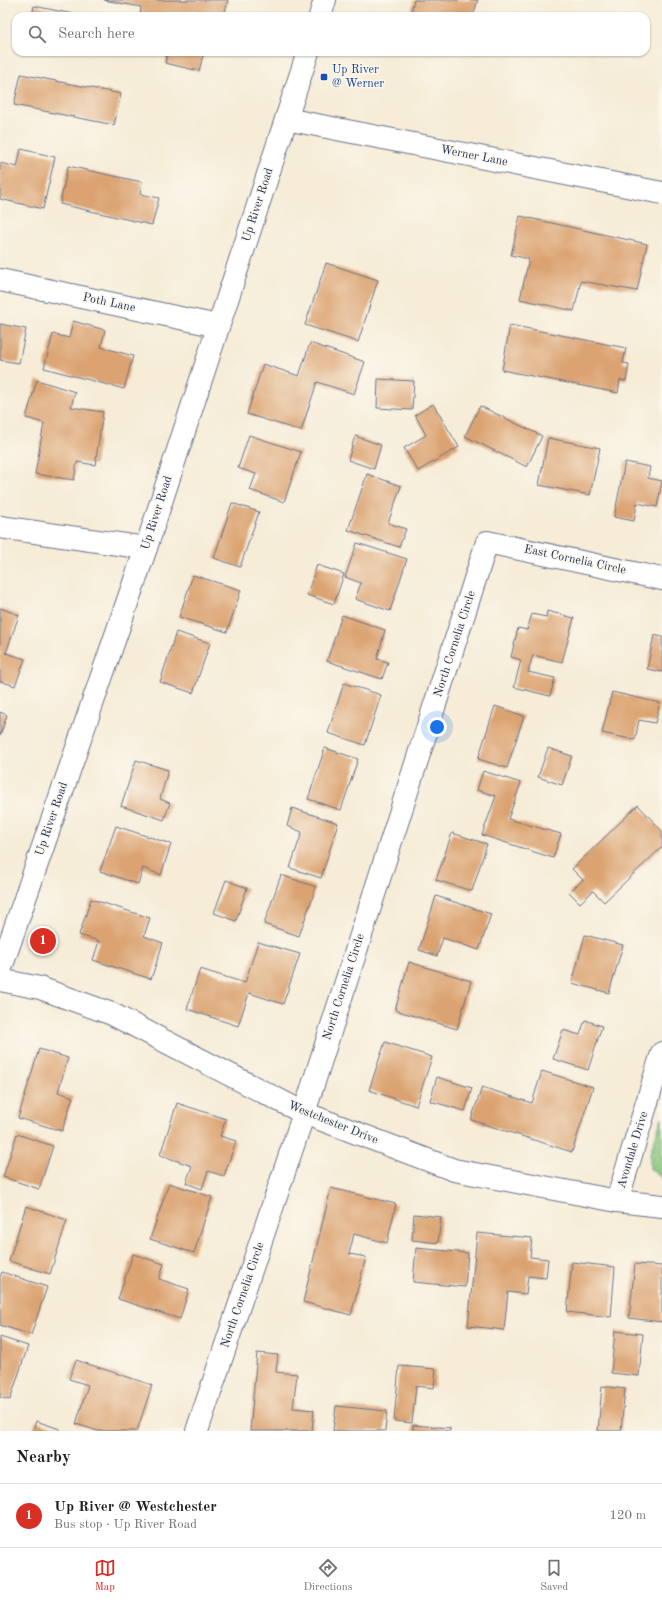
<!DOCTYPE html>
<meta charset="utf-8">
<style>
body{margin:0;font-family:"Old Standard TT",serif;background:#f6f6f6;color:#202124}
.you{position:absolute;left:437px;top:727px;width:14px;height:14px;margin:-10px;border:3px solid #fff;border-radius:50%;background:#1a73e8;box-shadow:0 0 0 6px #1a73e833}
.badge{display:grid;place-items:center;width:26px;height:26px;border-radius:50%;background:#d93025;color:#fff;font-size:13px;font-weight:700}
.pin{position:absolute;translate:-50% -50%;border:2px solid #fff;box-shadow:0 1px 4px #0006}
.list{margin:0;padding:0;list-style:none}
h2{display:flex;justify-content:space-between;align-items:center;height:52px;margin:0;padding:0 16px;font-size:17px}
h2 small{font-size:13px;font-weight:400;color:#757577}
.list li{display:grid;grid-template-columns:26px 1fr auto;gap:12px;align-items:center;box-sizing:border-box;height:64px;padding:0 16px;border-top:1px solid #e0e0e0}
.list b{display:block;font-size:15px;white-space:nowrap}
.list p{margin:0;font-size:13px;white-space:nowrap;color:#757577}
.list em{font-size:13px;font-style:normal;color:#757577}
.icon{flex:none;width:22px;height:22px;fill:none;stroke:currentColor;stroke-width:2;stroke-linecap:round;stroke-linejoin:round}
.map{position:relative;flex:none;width:662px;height:1431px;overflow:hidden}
.search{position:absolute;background:#fff;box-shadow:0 1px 3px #0004;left:12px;right:12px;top:12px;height:44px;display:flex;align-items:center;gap:10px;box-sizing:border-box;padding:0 14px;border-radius:12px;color:#757577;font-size:15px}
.sheet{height:116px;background:#fff}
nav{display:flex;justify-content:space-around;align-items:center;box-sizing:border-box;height:56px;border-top:1px solid #e0e0e0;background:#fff;font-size:11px;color:#757577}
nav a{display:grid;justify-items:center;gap:2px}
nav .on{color:#d93025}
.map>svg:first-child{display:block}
.green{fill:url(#green-dots);stroke:#527c6e}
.building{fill:#dba371}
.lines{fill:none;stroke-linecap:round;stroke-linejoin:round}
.minor-casing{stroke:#687188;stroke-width:24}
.tertiary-casing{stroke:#687188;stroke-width:24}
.minor{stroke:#fff;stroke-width:22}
.tertiary{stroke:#fff;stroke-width:22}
.transit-dot{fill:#1a4fb4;stroke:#fbf7ec;stroke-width:1.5}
.labels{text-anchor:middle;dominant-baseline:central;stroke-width:3;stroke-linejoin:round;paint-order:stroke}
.transit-label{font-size:12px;fill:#164399;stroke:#fbf7ec;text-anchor:start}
.street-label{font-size:12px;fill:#1b2f5e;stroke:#fbf7ec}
</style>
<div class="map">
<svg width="662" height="1431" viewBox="0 0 662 1431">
<defs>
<pattern id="green-dots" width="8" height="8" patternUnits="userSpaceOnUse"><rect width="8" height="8" fill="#89c87e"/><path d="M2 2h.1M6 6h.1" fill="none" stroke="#6fa36a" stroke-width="1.8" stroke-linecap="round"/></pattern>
</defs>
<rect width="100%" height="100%" fill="#fbf7ec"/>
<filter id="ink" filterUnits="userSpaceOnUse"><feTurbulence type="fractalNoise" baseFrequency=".025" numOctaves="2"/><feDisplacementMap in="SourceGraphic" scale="8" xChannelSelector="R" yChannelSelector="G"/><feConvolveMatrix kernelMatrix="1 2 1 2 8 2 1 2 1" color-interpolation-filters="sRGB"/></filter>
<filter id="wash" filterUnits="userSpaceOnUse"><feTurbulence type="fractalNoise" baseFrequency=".012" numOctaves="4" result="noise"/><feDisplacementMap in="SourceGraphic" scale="16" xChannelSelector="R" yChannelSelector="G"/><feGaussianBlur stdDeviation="0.9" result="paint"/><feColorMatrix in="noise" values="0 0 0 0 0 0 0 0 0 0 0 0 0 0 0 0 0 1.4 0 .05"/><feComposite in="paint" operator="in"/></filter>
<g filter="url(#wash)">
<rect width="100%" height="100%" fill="#f6ecd7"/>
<path class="green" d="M662 1117V1178L650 1169V1153Z"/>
<g id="blocks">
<g class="building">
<path d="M104 0H228L224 16H140L141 7Z"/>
<path d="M414 0H478L473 16H410Z"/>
<path d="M34 6 78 15V16H32Z"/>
<path d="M168 52H204L199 71 165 63Z"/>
<path d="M21 74 121 94 114 125 14 105Z"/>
<path d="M21 149 55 157 43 209 0 199V163L17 167Z"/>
<path d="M68 166 142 182 140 194 159 198 152 225 60 204Z"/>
<path d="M520 216 647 244 637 291 581 281 574 311 520 299 529 259 511 255Z"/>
<path d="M326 263 378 280 358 342 305 325Z"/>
<path d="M73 321 105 330 101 347 133 356 124 389 44 368 53 334 69 338Z"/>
<path d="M0 324 26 329 19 363 0 360Z"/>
<path d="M510 325 626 348 623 363 629 364 626 381 620 380 618 393 502 370Z"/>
<path d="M310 343 365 362 354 394 317 382 301 431 247 414 263 364 299 376Z"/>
<path d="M378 379 414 381 412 410 377 408Z"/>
<path d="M37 380 75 392 71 407 103 412 95 465 77 462 74 480 35 474 44 423 26 418Z"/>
<path d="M433 404 459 447 418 471 404 448 426 435 415 415Z"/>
<path d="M480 406 542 436 527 467 465 436Z"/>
<path d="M249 435 301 452 284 502 250 490 256 474 238 468Z"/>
<path d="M355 436 381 445 374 469 348 460Z"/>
<path d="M548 438 600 448 590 495 539 485Z"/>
<path d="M625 462 650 467 648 478 662 481 657 507 637 503 634 521 614 517Z"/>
<path d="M367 474 401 486 388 523 406 529 399 547 348 530Z"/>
<path d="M232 503 259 512 240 567 214 558Z"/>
<path d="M357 543 407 559 390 611 355 599 361 583 345 577Z"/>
<path d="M317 565 344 574 334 604 307 595Z"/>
<path d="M193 575 241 590 227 632 179 617Z"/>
<path d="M0 608 19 615 6 653 25 659 15 686 0 681Z"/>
<path d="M547 611 574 618 562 662 533 655 528 672 555 678 550 696 514 687 521 660 511 657 518 628 527 630 532 614 546 617Z"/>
<path d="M342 615 385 630 377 659 388 662 382 679 327 661Z"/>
<path d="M176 632 210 643 193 693 160 682Z"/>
<path d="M654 635 662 637V672L647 669Z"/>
<path d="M344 683 381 695 365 745 328 733Z"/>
<path d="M612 692 660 703 655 723 639 720 635 740 602 733Z"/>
<path d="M495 706 524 716 507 768 478 759Z"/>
<path d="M0 712 7 715 0 736Z"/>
<path d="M325 748 358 759 341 810 308 799Z"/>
<path d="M548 748 572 756 562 785 538 777Z"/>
<path d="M136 760 168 770 160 799 170 803 164 820 121 806Z"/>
<path d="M483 771 521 783 508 819 561 834 553 858 482 835 496 796 477 790Z"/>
<path d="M638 805 662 831V847L604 902 593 891 580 903 569 892 583 880 572 869Z"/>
<path d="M292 808 338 823 321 878 290 868 302 832 287 826Z"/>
<path d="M116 826 171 844 161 875 143 868 138 884 100 871Z"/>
<path d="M452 833 487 844 472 891 436 880Z"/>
<path d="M281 875 316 887 299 936 264 924Z"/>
<path d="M226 880 247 888 236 921 214 913Z"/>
<path d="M436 896 491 914 479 950 443 938 437 956 419 950Z"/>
<path d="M91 899 150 918 144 936 163 943 151 979 93 960 99 941 79 935Z"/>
<path d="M585 935 623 945 609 993 572 983Z"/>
<path d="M258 942 300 954 283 1004 249 993 238 1026 187 1009 200 969 245 983Z"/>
<path d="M409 962 471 981 457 1029 395 1010Z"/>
<path d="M585 1020 602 1026 588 1070 553 1059 563 1030 580 1035Z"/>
<path d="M385 1042 432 1057 416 1106 369 1090Z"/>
<path d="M39 1049 68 1058 58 1092 73 1097 62 1131 18 1118Z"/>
<path d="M542 1071 593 1087 572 1152 471 1120 482 1087 532 1103Z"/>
<path d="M437 1077 472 1088 465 1111 430 1101Z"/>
<path d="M177 1103 226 1119 220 1136 236 1141 224 1176 208 1171 202 1189 186 1183 192 1166 160 1155Z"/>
<path d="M17 1134 53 1146 39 1189 3 1177Z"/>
<path d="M169 1183 212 1197 194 1253 150 1239Z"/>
<path d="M331 1188 396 1204 387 1243 354 1234 349 1254 366 1257 351 1315 303 1302Z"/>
<path d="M26 1206 67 1220 50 1274 9 1261Z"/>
<path d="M414 1214 441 1217 438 1243 412 1240Z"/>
<path d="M477 1233 532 1238 530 1257 548 1259 546 1278 528 1276 526 1294 508 1292 504 1330 468 1326Z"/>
<path d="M416 1248 468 1253 465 1287 413 1282Z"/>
<path d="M133 1254 164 1264 159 1279 189 1289 180 1319 118 1299Z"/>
<path d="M572 1262 615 1267 611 1317 567 1312Z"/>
<path d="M635 1264 662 1266V1322L629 1318Z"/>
<path d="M2 1272 47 1287 31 1335 0 1325V1277Z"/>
<path d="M615 1331 643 1334 639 1376 611 1373Z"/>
<path d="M0 1337 28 1346 10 1400 0 1397Z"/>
<path d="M257 1353 278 1355 276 1372 297 1374 293 1408 314 1410 312 1431H250Z"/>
<path d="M76 1360 152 1385 137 1431H98L76 1424 88 1385 69 1379Z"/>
<path d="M399 1366 436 1369 434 1388 416 1386 412 1423 394 1421Z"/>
<path d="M602 1386 625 1389 621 1431H598Z"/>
<path d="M336 1406 387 1411 385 1431H333Z"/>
<path d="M36 1421 60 1429 59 1431H33Z"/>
<path d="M413 1425 450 1428V1431H413Z"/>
</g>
</g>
</g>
<g filter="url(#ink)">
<use href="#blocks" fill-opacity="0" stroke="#687188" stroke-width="1"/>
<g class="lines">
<g class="minor-casing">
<g id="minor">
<path d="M286 119 662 193"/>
<path d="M0 280 218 326"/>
<path d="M0 527 146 548"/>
<path d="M0 980 40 988 112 1014 304 1113 454 1170 617 1201 662 1206"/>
<path d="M617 1201 662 1053"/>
<path d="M197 1431 304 1113 487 542 662 579"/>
</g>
</g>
<g class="tertiary-casing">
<g id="tertiary">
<path d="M320 16 325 0"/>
<path d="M0 971 146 548 308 52"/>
</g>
</g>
<use href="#minor" class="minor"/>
<use href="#tertiary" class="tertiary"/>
</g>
</g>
<rect class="transit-dot" x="320" y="73" width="8" height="8" rx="2"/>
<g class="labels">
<g class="transit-label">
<text x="332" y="70">Up River<tspan x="332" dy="14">@ Werner</tspan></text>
</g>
<g class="street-label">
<text transform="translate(474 156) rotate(11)">Werner Lane</text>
<text transform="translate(258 205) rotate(-72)">Up River Road</text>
<text transform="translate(109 303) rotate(12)">Poth Lane</text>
<text transform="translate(157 513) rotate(-72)">Up River Road</text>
<text transform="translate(575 560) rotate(12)">East Cornelia Circle</text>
<text transform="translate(455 644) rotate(-72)">North Cornelia Circle</text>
<text transform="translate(52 819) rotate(-71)">Up River Road</text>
<text transform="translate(344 987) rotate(-72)">North Cornelia Circle</text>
<text transform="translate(333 1123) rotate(22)">Westchester Drive</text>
<text transform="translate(633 1150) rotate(-73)">Avondale Drive</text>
<text transform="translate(243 1295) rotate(-71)">North Cornelia Circle</text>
</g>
</g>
</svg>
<div class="you"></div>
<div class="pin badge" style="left:43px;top:941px">1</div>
<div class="search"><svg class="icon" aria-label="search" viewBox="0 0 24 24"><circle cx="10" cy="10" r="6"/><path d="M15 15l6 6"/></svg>Search here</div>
</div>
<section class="sheet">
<h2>Nearby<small></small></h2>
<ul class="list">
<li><span class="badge">1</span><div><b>Up River @ Westchester</b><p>Bus stop · Up River Road</p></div><em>120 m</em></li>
</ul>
</section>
<nav>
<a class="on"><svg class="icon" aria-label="map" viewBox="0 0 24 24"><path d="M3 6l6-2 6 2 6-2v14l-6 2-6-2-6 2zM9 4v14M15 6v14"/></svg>Map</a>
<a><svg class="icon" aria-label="directions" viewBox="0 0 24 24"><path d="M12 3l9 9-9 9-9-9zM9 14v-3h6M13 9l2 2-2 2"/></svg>Directions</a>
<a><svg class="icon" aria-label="saved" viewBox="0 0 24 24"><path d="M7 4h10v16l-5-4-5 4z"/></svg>Saved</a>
</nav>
